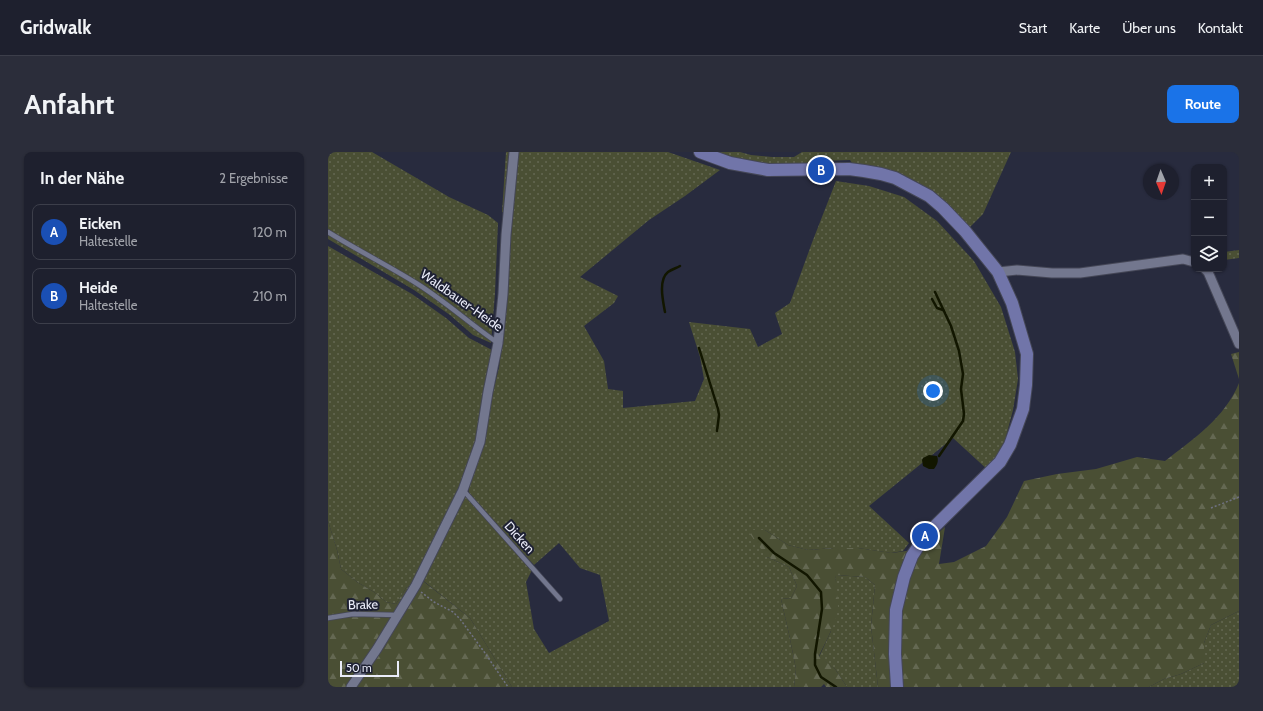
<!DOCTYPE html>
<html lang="de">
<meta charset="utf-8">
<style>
body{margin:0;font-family:Cabin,sans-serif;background:#2b2d3a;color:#f1f3f6}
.controls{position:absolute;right:12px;top:12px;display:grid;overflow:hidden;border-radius:8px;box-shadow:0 1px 3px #0004}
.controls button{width:36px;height:36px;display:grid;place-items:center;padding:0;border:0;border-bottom:1px solid #3c3e4a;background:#1e202e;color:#f1f3f6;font:20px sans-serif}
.compass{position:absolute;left:815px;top:12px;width:36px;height:36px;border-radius:50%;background:#1e202e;box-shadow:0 1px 3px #0004;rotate:178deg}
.scale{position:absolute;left:12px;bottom:10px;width:59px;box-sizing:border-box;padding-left:4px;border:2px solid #eaecf9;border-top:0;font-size:11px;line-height:14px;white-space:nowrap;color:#eaecf9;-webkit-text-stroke:3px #1e2133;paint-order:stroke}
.you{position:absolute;left:605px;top:239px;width:14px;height:14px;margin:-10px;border:3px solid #fff;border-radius:50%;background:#1a73e8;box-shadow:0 0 0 6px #1a73e833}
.badge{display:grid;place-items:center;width:26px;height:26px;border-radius:50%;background:#1a73e8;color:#fff;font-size:13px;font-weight:700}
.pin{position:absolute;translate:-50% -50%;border:2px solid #fff;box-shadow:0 1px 4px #0006}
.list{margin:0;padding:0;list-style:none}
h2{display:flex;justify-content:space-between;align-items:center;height:52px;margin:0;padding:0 16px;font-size:17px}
h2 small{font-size:13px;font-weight:400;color:#a1a3aa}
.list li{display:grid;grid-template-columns:26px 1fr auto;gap:12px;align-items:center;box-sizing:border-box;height:56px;margin:0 8px 8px;padding:0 8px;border:1px solid #3c3e4a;border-radius:8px}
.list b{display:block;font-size:15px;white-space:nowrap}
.list p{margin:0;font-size:13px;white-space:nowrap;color:#a1a3aa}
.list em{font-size:13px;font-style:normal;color:#a1a3aa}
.icon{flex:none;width:22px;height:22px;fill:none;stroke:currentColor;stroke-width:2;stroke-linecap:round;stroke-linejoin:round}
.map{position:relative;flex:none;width:911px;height:535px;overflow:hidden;border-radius:8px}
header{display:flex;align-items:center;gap:24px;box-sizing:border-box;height:56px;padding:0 20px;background:#1e202e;border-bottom:1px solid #3c3e4a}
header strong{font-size:19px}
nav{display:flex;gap:22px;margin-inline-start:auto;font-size:14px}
.intro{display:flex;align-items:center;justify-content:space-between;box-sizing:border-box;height:96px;padding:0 24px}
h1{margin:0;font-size:28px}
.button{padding:10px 18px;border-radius:8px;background:#1a73e8;color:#fff;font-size:14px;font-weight:700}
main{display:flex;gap:24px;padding:0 24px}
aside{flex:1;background:#1e202e;border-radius:8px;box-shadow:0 1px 3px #0004}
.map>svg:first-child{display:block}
.green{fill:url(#green-dots)}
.forest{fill:url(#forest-firs)}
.water{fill:#121600}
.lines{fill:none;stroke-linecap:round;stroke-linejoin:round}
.stream{stroke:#121600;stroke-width:2.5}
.lane-casing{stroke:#454757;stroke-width:6}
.street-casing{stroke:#454757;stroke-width:11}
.secondary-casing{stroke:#454757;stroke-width:14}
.path{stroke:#707283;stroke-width:1.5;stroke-dasharray:2 2;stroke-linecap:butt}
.lane{stroke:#73778e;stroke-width:4.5}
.street{stroke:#73778e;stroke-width:9}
.secondary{stroke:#7175a9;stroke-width:12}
.labels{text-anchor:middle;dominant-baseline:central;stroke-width:4;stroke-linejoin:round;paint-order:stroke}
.street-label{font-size:13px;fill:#eaecf9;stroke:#1e2133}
</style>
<header>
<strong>Gridwalk</strong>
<nav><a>Start</a><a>Karte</a><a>Über uns</a><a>Kontakt</a></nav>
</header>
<div class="intro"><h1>Anfahrt</h1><a class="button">Route</a></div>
<main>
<aside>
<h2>In der Nähe<small>2 Ergebnisse</small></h2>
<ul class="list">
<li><span class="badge" style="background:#1a4fb4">A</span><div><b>Eicken</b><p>Haltestelle</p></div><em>120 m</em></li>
<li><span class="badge" style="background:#1a4fb4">B</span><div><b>Heide</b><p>Haltestelle</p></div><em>210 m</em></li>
</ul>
</aside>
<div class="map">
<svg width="911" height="535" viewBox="0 0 911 535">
<defs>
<pattern id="green-dots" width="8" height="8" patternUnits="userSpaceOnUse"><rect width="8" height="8" fill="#4a4f34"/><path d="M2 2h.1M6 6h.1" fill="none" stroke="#646852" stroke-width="1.8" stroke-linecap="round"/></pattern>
<pattern id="forest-firs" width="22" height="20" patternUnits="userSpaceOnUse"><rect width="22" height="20" fill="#4a4f34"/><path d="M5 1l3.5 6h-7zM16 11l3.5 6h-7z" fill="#646852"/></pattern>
</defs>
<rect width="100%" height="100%" fill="#282b3e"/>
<g class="green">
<path d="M0 0H44L121 45 160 63 170 71 167 141 163 191 145 183 122 163 86 138 0 87Z"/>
<path d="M178 0H183L177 61 174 60Z"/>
<path d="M189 0H340L392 18 357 44 321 68 252 125 290 144 286 151 256 174 276 209 280 237 295 239V256L367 249 376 227 372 205 361 170 422 177 430 195 454 182 447 161 462 151 485 88 508 29 541 34 576 45 609 69 646 109 673 155 687 200 690 227 685 258 676 292 661 319 625 286 541 354 581 391 575 399 563 401 530 396H506L480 398 460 393 437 378 439 405 461 415 469 434 463 446 453 447 461 482 468 517 466 535H184L142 466 93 427 136 345H139L204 418 198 430 206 477 221 501 281 469 272 423 252 416 231 391 206 413 141 341 140 335 171 216 179 141Z"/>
<path d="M386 0H412L423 3 444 5H466L474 0H683L655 62 641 76C627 63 610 45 595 34 574 19 548 15 524 11L522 8 492 9 477 13 447 14 417 9Z"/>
<path d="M0 94 84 142 118 166 141 186 164 198 149 287 133 337 84 433 78 436 68 452 58 450 46 440 29 430 13 417 9 398 0 369Z"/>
<path d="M911 98V106L896 108V100Z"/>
<path d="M508 423 537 425 547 433 543 474 550 535H519L507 517 491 505 503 479Z"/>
<path d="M911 459V535H821L836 527 853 522 876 511V491L883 473Z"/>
</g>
<g class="forest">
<path d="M911 200V227L903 202Z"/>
<path d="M911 231V459L883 473 876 491V511L853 522 836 527 821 535H550L543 474 547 433 537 425 508 423C507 434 510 444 510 455 509 470 497 491 491 504L507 517 519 535H498L496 532 493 535H466L468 517 461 482 453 447 463 446 469 434 461 415 439 405 419 378H437L460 393 480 398 506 396H530L564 401 592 397 617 375 611 412 626 410 658 394 679 365 696 329 729 322 768 317 809 305 837 309C865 287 897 266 911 231Z"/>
<path d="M0 369 9 398 13 417 29 430 46 440 58 450 68 452 78 436 95 429 142 466 184 535H0Z"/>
</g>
<path class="water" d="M601 303 609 304C611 309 609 313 606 317H601L595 314 594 308 595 306Z"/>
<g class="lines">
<g class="stream">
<path d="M607 140 623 174 631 199 635 222 633 237 636 262 635 269 611 304"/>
<path d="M604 147 609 156 615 158"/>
<path d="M337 160C335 149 330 128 340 120 344 117 349 116 352 114"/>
<path d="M371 196 390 257 391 263 389 279"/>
<path d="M431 386 446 401 479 423 493 440 494 457 487 502V513L493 525 508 535"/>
</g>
<g class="lane-casing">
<g id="lane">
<path d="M0 80C29 98 59 113 88 131 117 149 142 172 170 191"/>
<path d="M135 338 232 447"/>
<path d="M0 466 25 462 70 463"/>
</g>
</g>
<g class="street-casing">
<g id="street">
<path d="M877 117 880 120 911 192"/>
<path d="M670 120 689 118 724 121H752L855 107 866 110"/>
<path d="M23 535 49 497 88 433 135 338 152 290 160 240 170 191 175 142 178 83 186 0"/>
</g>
</g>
<g class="secondary-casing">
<path id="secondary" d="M372 0 402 11 440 18 521 17 536 19 553 22 567 26 601 44 615 56 637 79 670 120 684 151 699 202 698 233 695 257 682 293 672 310 597 384 584 404 576 425 568 458 567 502 569 535"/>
</g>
<g class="path">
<path d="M883 356 911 345"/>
<path d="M93 440 106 450 125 460 132 467 157 501 180 535"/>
</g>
<use href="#lane" class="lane"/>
<use href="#street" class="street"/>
<use href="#secondary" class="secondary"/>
</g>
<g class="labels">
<g class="street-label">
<text transform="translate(134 148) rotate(35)">Waldbauer-Heide</text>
<text transform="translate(192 385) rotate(48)">Dicken</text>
<text transform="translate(35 452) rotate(-1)">Brake</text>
</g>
</g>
</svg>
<div class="controls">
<button>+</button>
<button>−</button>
<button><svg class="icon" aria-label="layers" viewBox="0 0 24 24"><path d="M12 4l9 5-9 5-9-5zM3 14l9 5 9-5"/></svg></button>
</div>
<svg class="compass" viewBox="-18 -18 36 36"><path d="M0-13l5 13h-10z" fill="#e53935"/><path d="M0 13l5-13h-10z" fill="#a1a3aa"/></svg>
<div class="scale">50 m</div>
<div class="you"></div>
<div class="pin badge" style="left:597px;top:384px;background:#1a4fb4">A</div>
<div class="pin badge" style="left:493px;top:18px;background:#1a4fb4">B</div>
</div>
</main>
